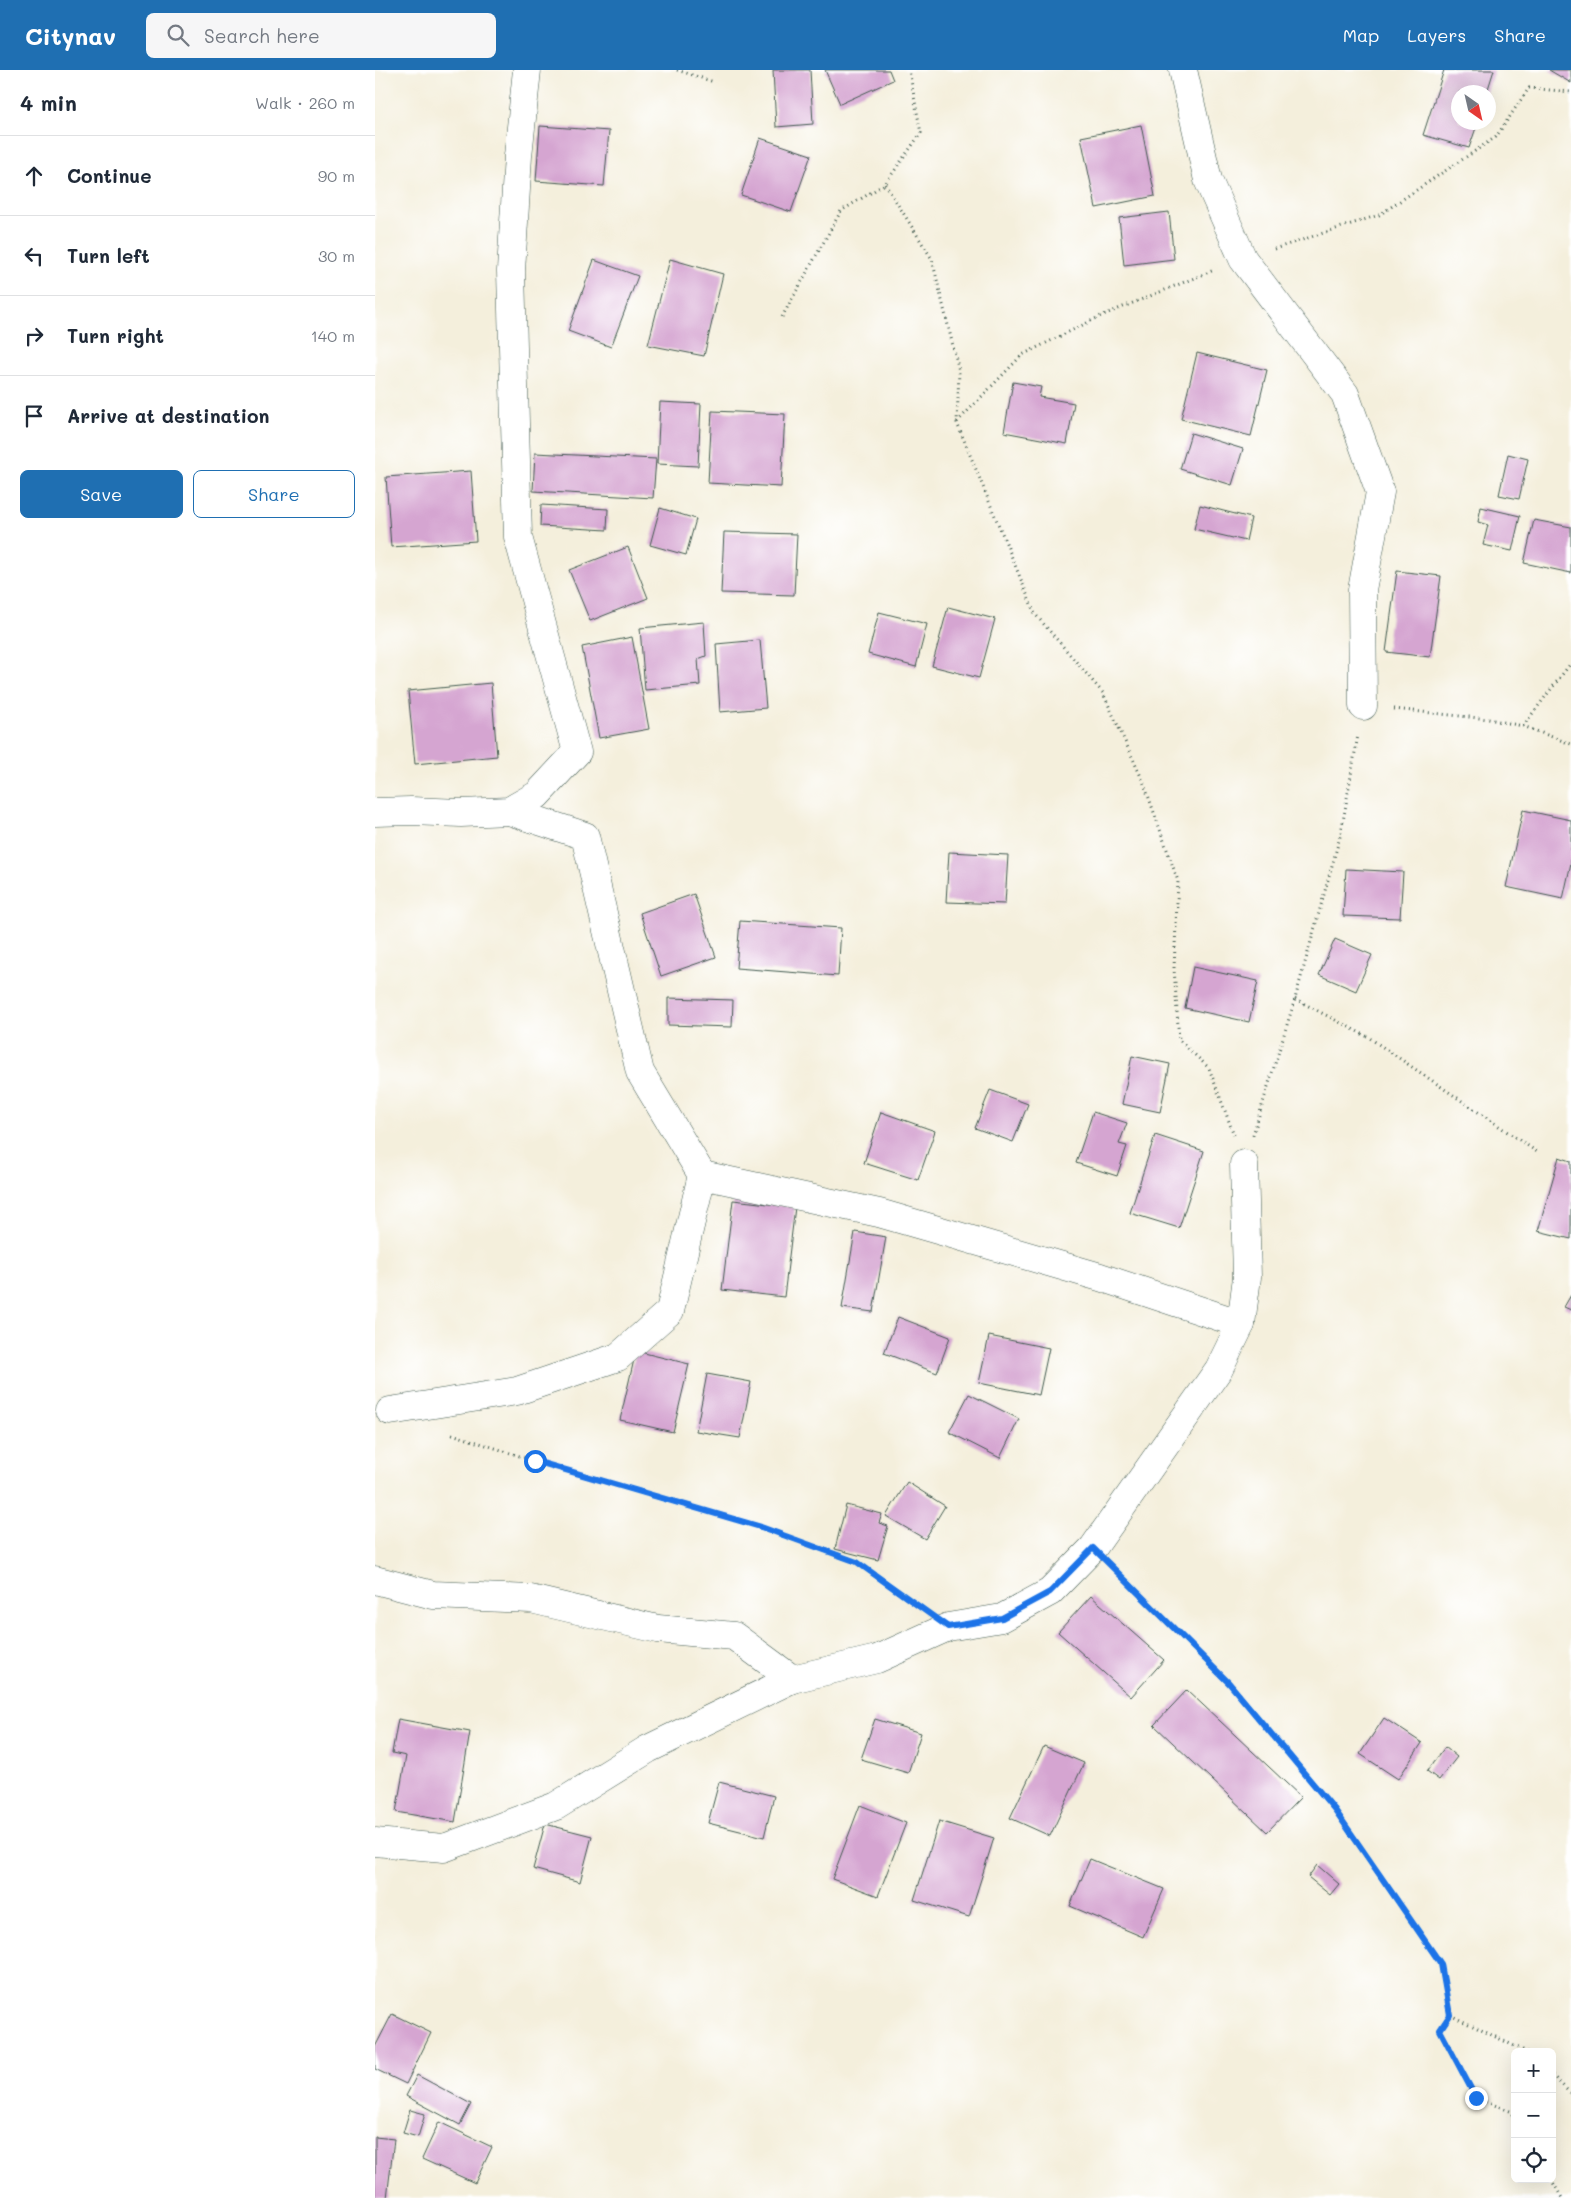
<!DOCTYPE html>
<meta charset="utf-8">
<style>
body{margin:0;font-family:Mali,sans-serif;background:#f6f6f7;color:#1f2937}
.controls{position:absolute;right:15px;bottom:15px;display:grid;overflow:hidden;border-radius:8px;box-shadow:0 5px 20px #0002}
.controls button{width:45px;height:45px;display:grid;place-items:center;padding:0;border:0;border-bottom:1px solid #e0e1e3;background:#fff;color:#1f2937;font:25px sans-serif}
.compass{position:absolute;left:1076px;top:15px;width:45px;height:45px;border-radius:50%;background:#fff;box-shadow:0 5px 20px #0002;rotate:146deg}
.stop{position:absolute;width:15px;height:15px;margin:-11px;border:4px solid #1a73e8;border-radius:50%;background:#fff}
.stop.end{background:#1a73e8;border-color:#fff;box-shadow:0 1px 5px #0008}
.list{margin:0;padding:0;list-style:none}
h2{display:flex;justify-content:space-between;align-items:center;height:65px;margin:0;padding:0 20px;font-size:21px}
h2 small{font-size:16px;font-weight:400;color:#747a83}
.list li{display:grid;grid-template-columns:32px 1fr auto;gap:15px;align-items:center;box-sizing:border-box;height:80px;padding:0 20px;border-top:1px solid #e0e1e3}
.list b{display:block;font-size:19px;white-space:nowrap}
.list em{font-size:16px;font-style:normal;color:#747a83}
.actions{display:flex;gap:10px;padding:15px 20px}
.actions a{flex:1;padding:11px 0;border:1px solid #1f6fb2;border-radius:8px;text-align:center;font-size:18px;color:#1f6fb2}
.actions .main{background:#1f6fb2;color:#fff}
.icon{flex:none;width:28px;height:28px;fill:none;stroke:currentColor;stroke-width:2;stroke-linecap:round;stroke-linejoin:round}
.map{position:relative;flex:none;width:1196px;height:2128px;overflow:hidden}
header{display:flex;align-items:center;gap:30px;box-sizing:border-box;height:70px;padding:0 25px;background:#1f6fb2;color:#fff}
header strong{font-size:24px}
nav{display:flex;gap:28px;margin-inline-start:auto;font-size:18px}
.search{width:350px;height:45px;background:#f6f6f7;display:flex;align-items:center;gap:12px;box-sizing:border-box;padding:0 18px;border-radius:8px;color:#747a83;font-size:19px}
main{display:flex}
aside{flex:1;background:#fff}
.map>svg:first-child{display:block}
.building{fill:#d5a5d1}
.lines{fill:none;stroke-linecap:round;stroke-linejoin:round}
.street-casing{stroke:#3f584d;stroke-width:29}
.path{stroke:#3f584d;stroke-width:3;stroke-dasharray:1 4;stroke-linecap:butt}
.street{stroke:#fff;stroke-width:28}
.route{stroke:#1a73e8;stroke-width:6}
</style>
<header>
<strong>Citynav</strong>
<div class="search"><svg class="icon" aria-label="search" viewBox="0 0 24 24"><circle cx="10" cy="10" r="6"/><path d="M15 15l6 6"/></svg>Search here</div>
<nav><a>Map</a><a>Layers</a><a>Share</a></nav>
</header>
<main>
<aside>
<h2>4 min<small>Walk · 260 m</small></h2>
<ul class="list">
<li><svg class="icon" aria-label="ahead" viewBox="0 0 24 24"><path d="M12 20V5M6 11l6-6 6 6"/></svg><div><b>Continue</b></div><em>90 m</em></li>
<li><svg class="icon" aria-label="left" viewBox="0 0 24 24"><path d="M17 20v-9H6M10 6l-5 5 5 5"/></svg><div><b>Turn left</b></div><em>30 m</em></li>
<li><svg class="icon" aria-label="right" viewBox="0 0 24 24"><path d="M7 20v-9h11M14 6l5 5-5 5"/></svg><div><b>Turn right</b></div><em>140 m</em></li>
<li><svg class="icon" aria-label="arrive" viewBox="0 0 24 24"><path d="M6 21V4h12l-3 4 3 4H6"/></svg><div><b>Arrive at destination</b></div></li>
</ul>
<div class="actions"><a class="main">Save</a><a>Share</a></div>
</aside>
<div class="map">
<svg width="1196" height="2128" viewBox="0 0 1196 2128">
<rect width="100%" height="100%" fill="#fff"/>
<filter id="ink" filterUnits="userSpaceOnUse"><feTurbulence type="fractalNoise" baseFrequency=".02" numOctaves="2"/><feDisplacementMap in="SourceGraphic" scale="10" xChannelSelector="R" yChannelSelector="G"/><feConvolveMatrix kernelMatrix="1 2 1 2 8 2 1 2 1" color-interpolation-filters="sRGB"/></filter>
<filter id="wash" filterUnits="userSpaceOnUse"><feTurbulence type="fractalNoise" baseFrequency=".0096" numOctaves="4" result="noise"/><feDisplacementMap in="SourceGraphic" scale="20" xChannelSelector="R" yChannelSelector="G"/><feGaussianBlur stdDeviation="1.12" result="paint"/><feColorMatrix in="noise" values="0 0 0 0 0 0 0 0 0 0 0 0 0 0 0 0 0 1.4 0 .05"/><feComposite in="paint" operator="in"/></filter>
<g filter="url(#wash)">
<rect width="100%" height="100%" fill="#f4efdc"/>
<g id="blocks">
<g class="building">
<path d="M398 0H435L438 54 401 57Z"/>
<path d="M450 0H514L518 10 465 34Z"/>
<path d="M1069 0H1119L1112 22H1084V52H1103L1094 78 1048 65Z"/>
<path d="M1174 0H1196V13Z"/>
<path d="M766 55 780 126 721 138 706 67Z"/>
<path d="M165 56 234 61 229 116 161 111Z"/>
<path d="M385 68 436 85 416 142 366 125Z"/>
<path d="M794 142 799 189 749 195 744 148Z"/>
<path d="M295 189 348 204 329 286 273 275Z"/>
<path d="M219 190 263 206 236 277 193 261Z"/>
<path d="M822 283 892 300 876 366 806 349Z"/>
<path d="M638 312 666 317 664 327 699 333 692 374 629 362Z"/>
<path d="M285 332 326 334 323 396 282 394Z"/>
<path d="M337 341 410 344 406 417 333 413Z"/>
<path d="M816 363 868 379 857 415 805 399Z"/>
<path d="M160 383 281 389 278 428 158 421Z"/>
<path d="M1133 384 1153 389 1144 429 1124 425Z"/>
<path d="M96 401 101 471 16 477 11 407Z"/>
<path d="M166 435 233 439 232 460 165 456Z"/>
<path d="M825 435 876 448 871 471 819 459Z"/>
<path d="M1106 437 1145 446 1137 481 1108 475 1113 455 1103 452Z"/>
<path d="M285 438 321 449 311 485 275 475Z"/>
<path d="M1159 450 1196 457V503L1149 493Z"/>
<path d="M349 462 422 464 419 525 346 523Z"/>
<path d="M253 477 273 528 215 551 194 500Z"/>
<path d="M1022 501 1066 506 1055 587 1011 582Z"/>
<path d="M573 537 620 549 604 608 557 596Z"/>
<path d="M504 542 552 554 541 597 493 584Z"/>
<path d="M329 552 331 586 323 589 325 615 270 620 265 558Z"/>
<path d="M257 567 274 659 224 668 207 577Z"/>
<path d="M385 570 391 638 345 642 341 574Z"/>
<path d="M116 613 122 686 40 694 33 621Z"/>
<path d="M1148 740 1196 750V793L1188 829 1131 817Z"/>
<path d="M574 782 633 785 630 834 571 832Z"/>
<path d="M971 799 1028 802 1025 848 968 846Z"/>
<path d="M319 824 341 887 286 906 265 843Z"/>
<path d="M365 851 466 858 463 906 361 898Z"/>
<path d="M960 869 997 885 981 921 944 905Z"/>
<path d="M818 897 883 911 874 952 810 938Z"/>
<path d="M293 928 358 930 357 957 293 955Z"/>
<path d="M757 986 795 994 785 1042 747 1034Z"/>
<path d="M615 1020 653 1034 638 1072 600 1058Z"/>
<path d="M506 1042 560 1061 543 1110 489 1093Z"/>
<path d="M718 1042 752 1053 744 1074 752 1076 742 1106 701 1093Z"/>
<path d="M780 1065 829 1081 804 1158 755 1143Z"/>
<path d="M1184 1087 1196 1091V1169L1163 1161Z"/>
<path d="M358 1130 420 1137 409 1227 347 1220Z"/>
<path d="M480 1162 511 1167 498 1242 467 1238Z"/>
<path d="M1196 1225V1240L1189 1237Z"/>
<path d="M523 1247 575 1267 562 1303 509 1283Z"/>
<path d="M614 1266 674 1278 664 1325 604 1313Z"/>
<path d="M261 1281 314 1294 298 1362 245 1350Z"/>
<path d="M332 1304 376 1312 365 1368 321 1361Z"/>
<path d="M594 1324 644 1349 625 1388 574 1362Z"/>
<path d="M532 1412 570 1436 550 1469 511 1446Z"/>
<path d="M471 1435 507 1444 504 1453 513 1456 503 1490 460 1479Z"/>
<path d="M716 1526 789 1590 756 1627 683 1562Z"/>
<path d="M812 1620 926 1727 892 1762 779 1655Z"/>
<path d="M1009 1648 1047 1673 1023 1709 985 1684Z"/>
<path d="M23 1649 95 1662 80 1752 21 1742 31 1686 17 1683Z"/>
<path d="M500 1649 546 1663 533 1703 486 1689Z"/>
<path d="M669 1676 709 1693 675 1766 635 1748Z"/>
<path d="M1070 1677 1082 1687 1064 1710 1052 1701Z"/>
<path d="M344 1712 399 1726 389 1767 333 1753Z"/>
<path d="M485 1735 531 1753 503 1826 457 1809Z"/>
<path d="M564 1751 619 1768 594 1847 539 1830Z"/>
<path d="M170 1754 217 1766 205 1812 158 1799Z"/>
<path d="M715 1789 789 1819 768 1867 695 1836Z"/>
<path d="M942 1795 964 1814 955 1825 933 1807Z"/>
<path d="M17 1944 56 1963 31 2014 0 1999V1977Z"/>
<path d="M42 2005 96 2034 85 2055 31 2026Z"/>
<path d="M35 2040 50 2044 43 2067 28 2063Z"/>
<path d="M64 2052 117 2077 100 2113 47 2089Z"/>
<path d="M0 2067 19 2069 12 2128H0Z"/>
</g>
</g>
</g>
<g filter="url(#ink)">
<use href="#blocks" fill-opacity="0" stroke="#3f584d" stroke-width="1"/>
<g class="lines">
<g class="street-casing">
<g id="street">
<path d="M808 0 833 110 868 189 970 324 1005 422 987 520 988 636"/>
<path d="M0 742 36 741 86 743 134 741 162 725 202 682 143 467 136 201 143 86 152 0"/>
<path d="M327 1105 504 1143 725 1207 866 1254"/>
<path d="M15 1341 142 1321 243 1287 295 1241 327 1105 265 1002 210 766 134 741"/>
<path d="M0 1510 58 1525 156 1529 283 1559 359 1566 417 1609 502 1589 573 1557 627 1548 675 1522 718 1478 844 1299 866 1254 872 1207 869 1094"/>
<path d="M0 1772 69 1778 181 1736 273 1679 417 1609"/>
</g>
</g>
<g class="path">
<path d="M302 0 339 12"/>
<path d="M510 114 557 189 584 301 582 353 660 544 728 623 768 711 803 811 799 898 804 970 834 998 859 1065"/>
<path d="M899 179 1004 145 1121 67 1154 18 1196 22"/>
<path d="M407 247 466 141 510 114 546 63 534 0"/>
<path d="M582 352 647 285 726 246 839 200"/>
<path d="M1019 639 1113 649 1148 656 1196 674"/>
<path d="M1148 656 1196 593"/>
<path d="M920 929 993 967 1162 1082"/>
<path d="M878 1065 920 929 966 763 983 665"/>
<path d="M77 1364 160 1391 386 1457 482 1492 544 1537"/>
<path d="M740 1500 854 1613 960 1740 1066 1894 1075 1945 1065 1960 1101 2028 1135 2041 1140 2048"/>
<path d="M1075 1945 1152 1982"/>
<path d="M1177 2005 1196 2024"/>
<path d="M1176 2109 1187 2128"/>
</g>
<use href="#street" class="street"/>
</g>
</g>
<g class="lines" filter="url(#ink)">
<path class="route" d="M160 1391 386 1457 482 1492 573 1557 627 1548 675 1522 718 1478 854 1613 960 1740 1066 1894 1075 1945 1065 1960 1101 2028"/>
</g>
</svg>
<div class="controls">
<button>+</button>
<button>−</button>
<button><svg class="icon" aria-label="locate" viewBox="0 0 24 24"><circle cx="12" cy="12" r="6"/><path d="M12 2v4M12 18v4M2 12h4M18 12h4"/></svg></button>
</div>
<svg class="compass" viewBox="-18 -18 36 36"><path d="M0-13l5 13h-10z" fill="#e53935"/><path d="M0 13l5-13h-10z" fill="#747a83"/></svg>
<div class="stop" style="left:160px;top:1391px"></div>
<div class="stop end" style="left:1101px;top:2028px"></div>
</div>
</main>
